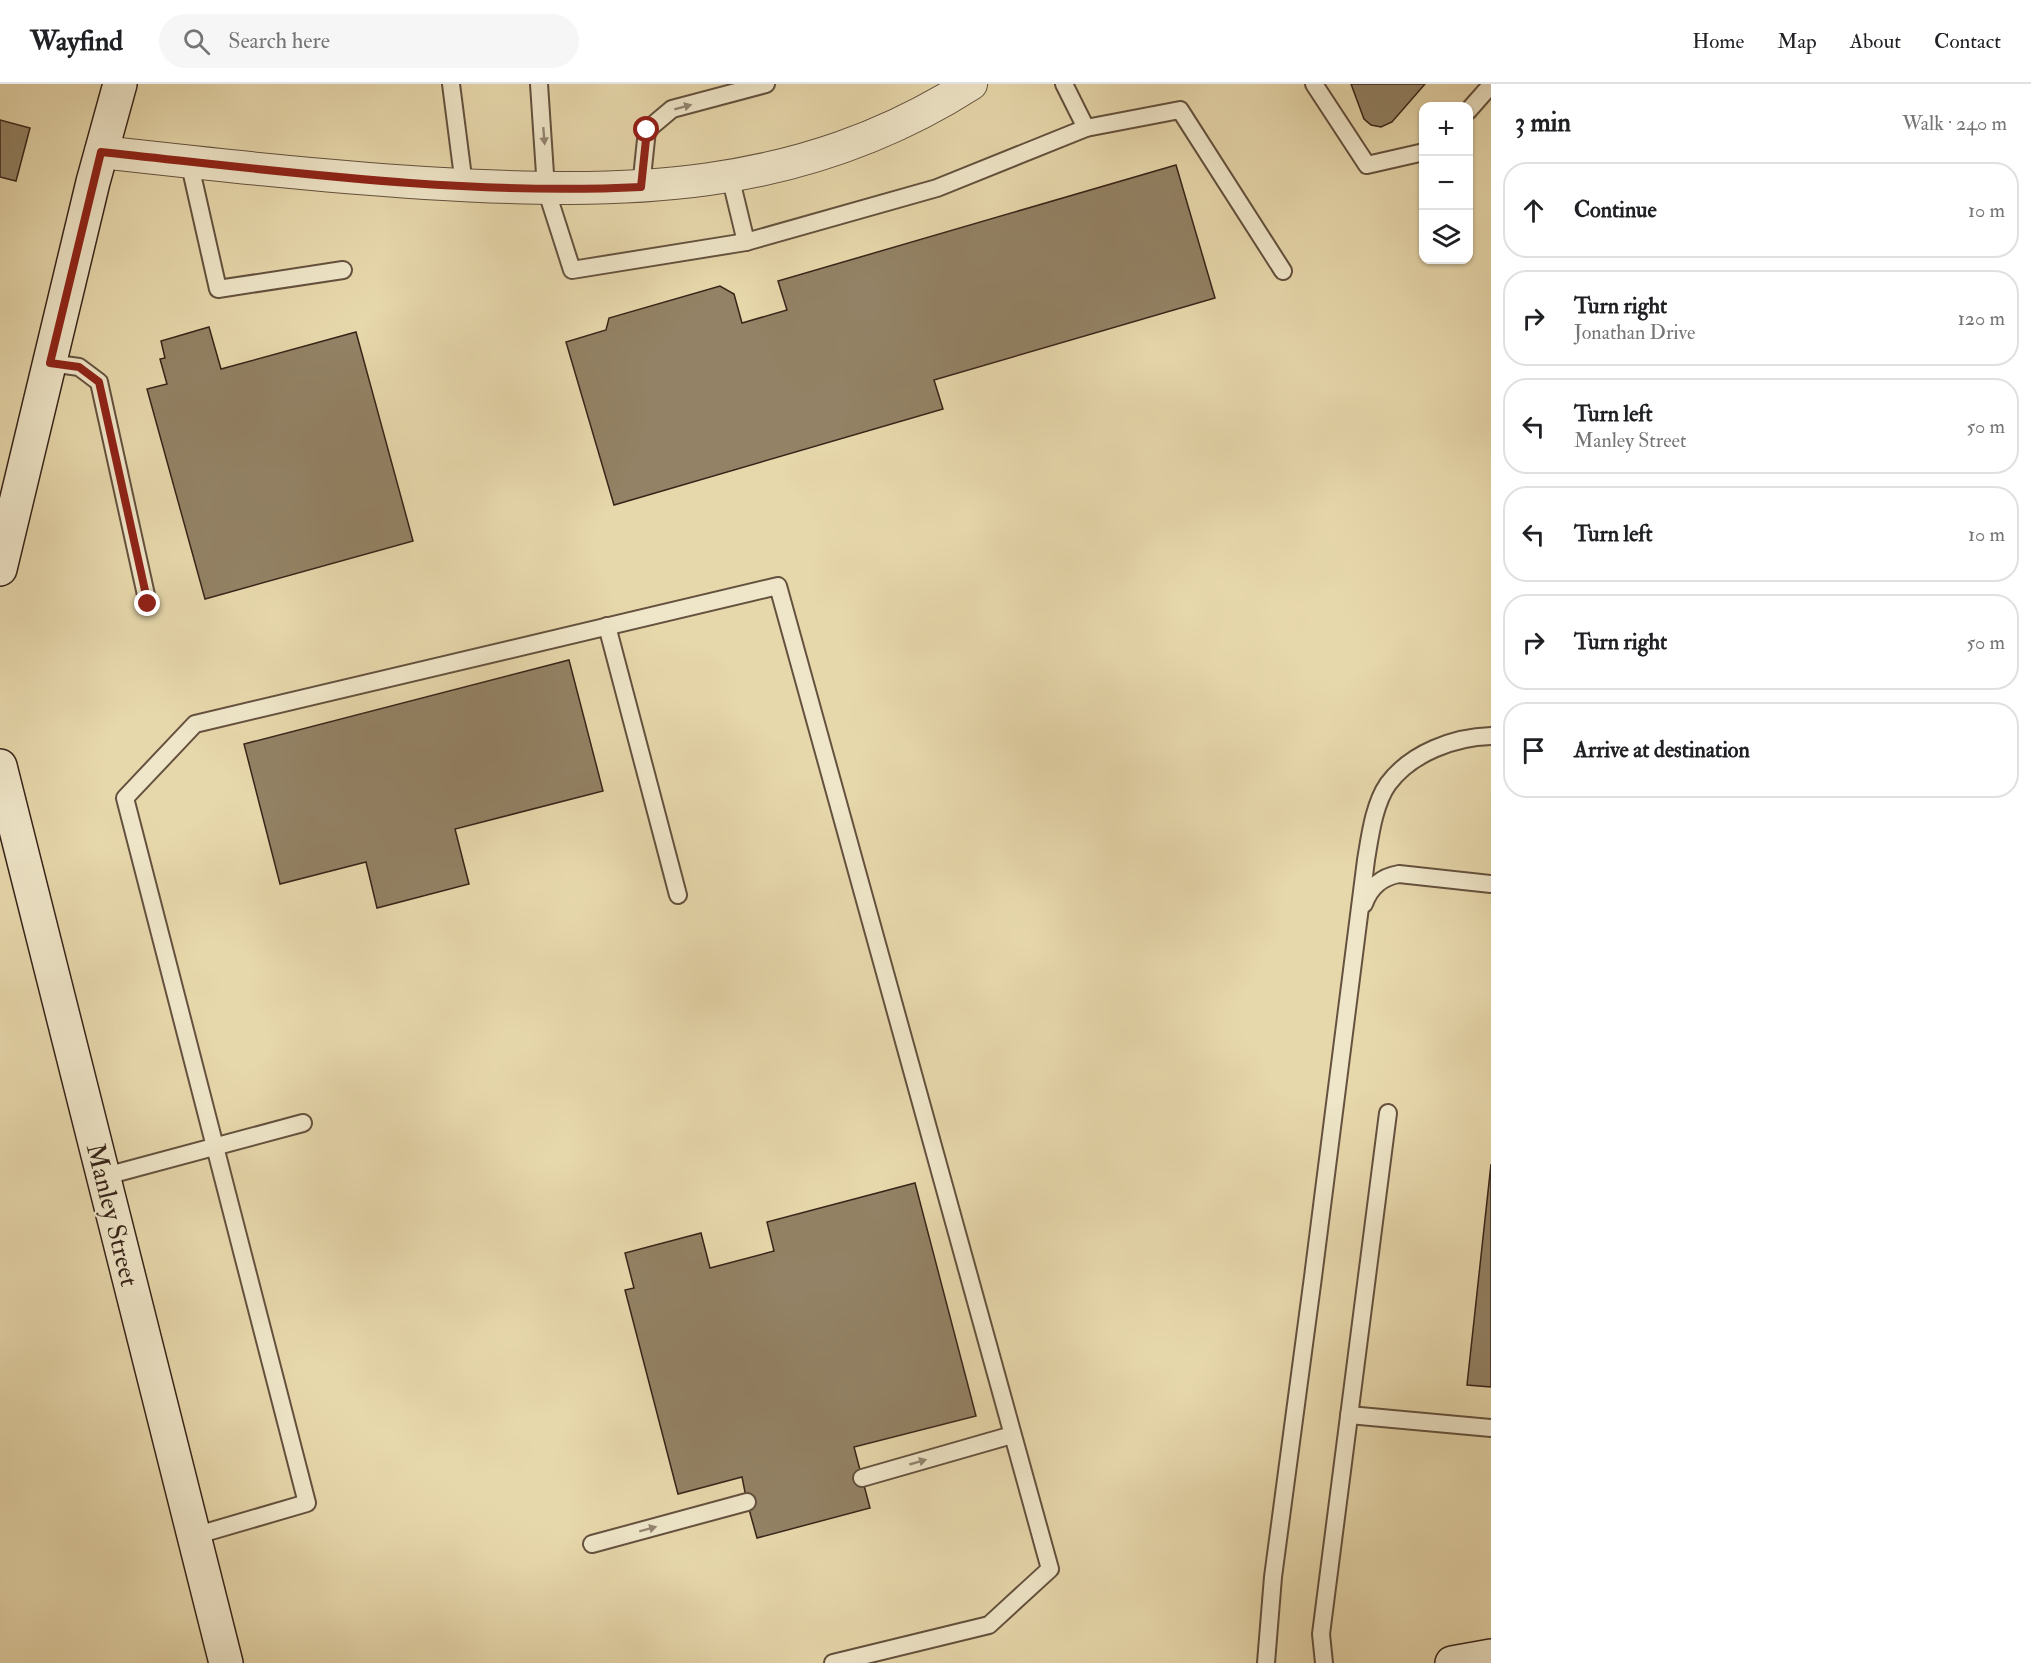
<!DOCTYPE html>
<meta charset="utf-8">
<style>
body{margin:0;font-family:"IM FELL Double Pica",serif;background:#f6f6f6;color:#202124}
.controls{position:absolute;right:18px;top:18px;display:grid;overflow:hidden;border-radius:12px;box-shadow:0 2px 4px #0004}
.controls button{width:54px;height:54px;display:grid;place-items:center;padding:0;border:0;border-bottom:2px solid #e0e0e0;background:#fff;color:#202124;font:30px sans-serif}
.stop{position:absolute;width:18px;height:18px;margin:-14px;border:4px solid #8f2418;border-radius:50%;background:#fff}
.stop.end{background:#8f2418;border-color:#fff;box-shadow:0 2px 6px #0008}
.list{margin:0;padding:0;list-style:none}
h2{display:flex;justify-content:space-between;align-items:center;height:78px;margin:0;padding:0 24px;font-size:26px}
h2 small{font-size:20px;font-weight:400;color:#757577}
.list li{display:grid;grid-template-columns:39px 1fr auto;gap:18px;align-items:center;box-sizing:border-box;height:96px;margin:0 12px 12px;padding:0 12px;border:2px solid #e0e0e0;border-radius:24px}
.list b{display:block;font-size:22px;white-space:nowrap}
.list p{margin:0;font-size:20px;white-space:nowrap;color:#757577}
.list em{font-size:20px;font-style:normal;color:#757577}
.icon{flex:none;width:33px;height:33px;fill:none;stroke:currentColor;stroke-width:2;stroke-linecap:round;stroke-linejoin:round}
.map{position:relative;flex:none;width:1491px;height:1579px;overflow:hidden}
header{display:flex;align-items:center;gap:36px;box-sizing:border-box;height:84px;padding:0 30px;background:#fff;border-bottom:2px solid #e0e0e0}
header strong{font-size:28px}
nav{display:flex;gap:33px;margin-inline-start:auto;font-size:21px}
.search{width:420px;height:54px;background:#f6f6f6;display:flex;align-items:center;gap:15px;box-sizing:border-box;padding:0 21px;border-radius:33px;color:#757577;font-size:22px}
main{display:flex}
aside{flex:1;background:#fff}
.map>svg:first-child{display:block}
.building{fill:#938265;stroke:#382419;stroke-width:1.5}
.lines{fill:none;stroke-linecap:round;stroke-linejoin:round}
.lane-casing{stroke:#64513e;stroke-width:20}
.street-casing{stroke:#64513e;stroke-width:34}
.secondary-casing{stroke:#382419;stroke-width:36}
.lane{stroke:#efe6c9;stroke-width:16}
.street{stroke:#efe6c9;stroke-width:32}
.secondary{stroke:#efe6c9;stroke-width:33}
.oneway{fill:#948571}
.route{stroke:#8f2418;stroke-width:8}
.labels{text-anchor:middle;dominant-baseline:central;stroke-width:4.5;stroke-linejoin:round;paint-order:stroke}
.street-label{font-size:26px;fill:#382419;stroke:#efe6c9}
</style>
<header>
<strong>Wayfind</strong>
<div class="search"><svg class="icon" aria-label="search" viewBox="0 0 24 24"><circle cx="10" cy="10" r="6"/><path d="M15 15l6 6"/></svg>Search here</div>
<nav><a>Home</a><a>Map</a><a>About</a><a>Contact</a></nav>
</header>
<main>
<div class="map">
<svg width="1491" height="1579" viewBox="0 0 1491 1579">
<rect width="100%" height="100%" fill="#e7d8ac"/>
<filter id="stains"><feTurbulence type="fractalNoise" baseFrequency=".00333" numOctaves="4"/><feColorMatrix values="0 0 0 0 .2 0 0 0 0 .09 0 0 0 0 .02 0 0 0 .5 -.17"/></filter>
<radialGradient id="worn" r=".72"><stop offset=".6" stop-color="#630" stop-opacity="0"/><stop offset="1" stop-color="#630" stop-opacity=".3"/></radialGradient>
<g class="building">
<path d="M1351 0H1425L1392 38 1381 43 1371 41 1364 35Z"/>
<path d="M0 36 30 44 16 97 0 93Z"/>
<path d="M1176 81 1215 214 934 296 943 325 614 421 566 258 606 246 609 234 720 202 734 210 742 239 787 226 778 197Z"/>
<path d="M209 243 221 285 356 248 413 457 205 515 147 305 167 300 160 275 165 274 161 257Z"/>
<path d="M569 576 603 707 455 745 469 800 377 824 366 778 280 800 244 660Z"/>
<path d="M1491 1080V1303L1467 1301Z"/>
<path d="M915 1099 976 1332 854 1363 870 1424 757 1454 747 1418 742 1393 678 1410 625 1206 634 1204 625 1169 701 1149 710 1184 774 1167 767 1138Z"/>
</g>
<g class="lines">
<g class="lane-casing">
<g id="lane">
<path d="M451 0 464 101"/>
<path d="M539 0 546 105 572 186 746 158 937 104 1086 44"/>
<path d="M1064 0 1086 44 1180 26 1283 187"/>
<path d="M1314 0 1367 81 1424 68"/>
<path d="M1468 27 1491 1"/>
<path d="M189 77 218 205 343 186"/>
<path d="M730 92 746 158"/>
<path d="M641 103 647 46 672 25 766 0"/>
<path d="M50 279 79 283 99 298 148 520"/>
<path d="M607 542 678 811"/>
<path d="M1364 820C1370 803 1381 793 1399 790L1491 800"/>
<path d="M102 1093 303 1039"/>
<path d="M1349 1331 1491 1344"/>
<path d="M862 1394 1012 1351"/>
<path d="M194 1452 307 1419 125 714 195 640 778 502 1050 1485 989 1541 833 1579"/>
<path d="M592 1460 747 1418"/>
<path d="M1266 1579 1273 1493 1313 1193 1366 776C1370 752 1374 720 1388 700 1411 669 1454 653 1491 652"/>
<path d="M1324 1579 1321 1550 1388 1029"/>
</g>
</g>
<g class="street-casing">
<path id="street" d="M101 68C209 80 317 92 425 99 623 111 799 110 971 0"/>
</g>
<g class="secondary-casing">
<g id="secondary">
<path d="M0 485 93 98 120 0"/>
<path d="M0 682 226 1579"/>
<path d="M1452 1579 1491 1572"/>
</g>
</g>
<use href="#lane" class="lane"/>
<use href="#street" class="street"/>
<use href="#secondary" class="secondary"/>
</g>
<defs><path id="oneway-solid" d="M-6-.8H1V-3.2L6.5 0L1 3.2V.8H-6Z" transform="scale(1.5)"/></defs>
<g class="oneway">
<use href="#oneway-solid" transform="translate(683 23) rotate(-15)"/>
<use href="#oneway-solid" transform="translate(544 52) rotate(85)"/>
<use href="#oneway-solid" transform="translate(918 1378) rotate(-16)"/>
<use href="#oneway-solid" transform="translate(648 1445) rotate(-15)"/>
</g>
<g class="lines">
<path class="route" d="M148 520 99 298 79 283 50 279 101 68C280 87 461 112 641 103L647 46"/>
</g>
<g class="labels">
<g class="street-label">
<text transform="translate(112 1131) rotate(76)">Manley Street</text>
</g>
</g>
<rect width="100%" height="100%" filter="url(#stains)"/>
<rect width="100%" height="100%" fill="url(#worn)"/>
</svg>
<div class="controls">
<button>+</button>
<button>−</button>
<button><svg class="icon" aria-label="layers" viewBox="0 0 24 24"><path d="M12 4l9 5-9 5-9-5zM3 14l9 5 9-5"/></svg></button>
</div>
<div class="stop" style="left:647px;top:46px"></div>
<div class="stop end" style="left:148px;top:520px"></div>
</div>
<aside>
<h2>3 min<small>Walk · 240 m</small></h2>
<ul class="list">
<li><svg class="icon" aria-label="ahead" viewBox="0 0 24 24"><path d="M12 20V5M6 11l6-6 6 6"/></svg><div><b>Continue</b></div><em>10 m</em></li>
<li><svg class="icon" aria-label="right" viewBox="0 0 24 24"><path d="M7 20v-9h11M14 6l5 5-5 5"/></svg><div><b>Turn right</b><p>Jonathan Drive</p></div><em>120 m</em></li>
<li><svg class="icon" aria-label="left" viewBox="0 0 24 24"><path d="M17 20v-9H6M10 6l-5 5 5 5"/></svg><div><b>Turn left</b><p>Manley Street</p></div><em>50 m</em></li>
<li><svg class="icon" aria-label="left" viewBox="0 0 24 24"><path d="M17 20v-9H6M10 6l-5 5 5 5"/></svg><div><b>Turn left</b></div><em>10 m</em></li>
<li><svg class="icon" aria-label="right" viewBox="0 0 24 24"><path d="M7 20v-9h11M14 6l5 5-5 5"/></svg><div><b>Turn right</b></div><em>50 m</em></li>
<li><svg class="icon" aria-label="arrive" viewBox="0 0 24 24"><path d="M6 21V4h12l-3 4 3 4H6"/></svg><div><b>Arrive at destination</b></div></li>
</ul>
</aside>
</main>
